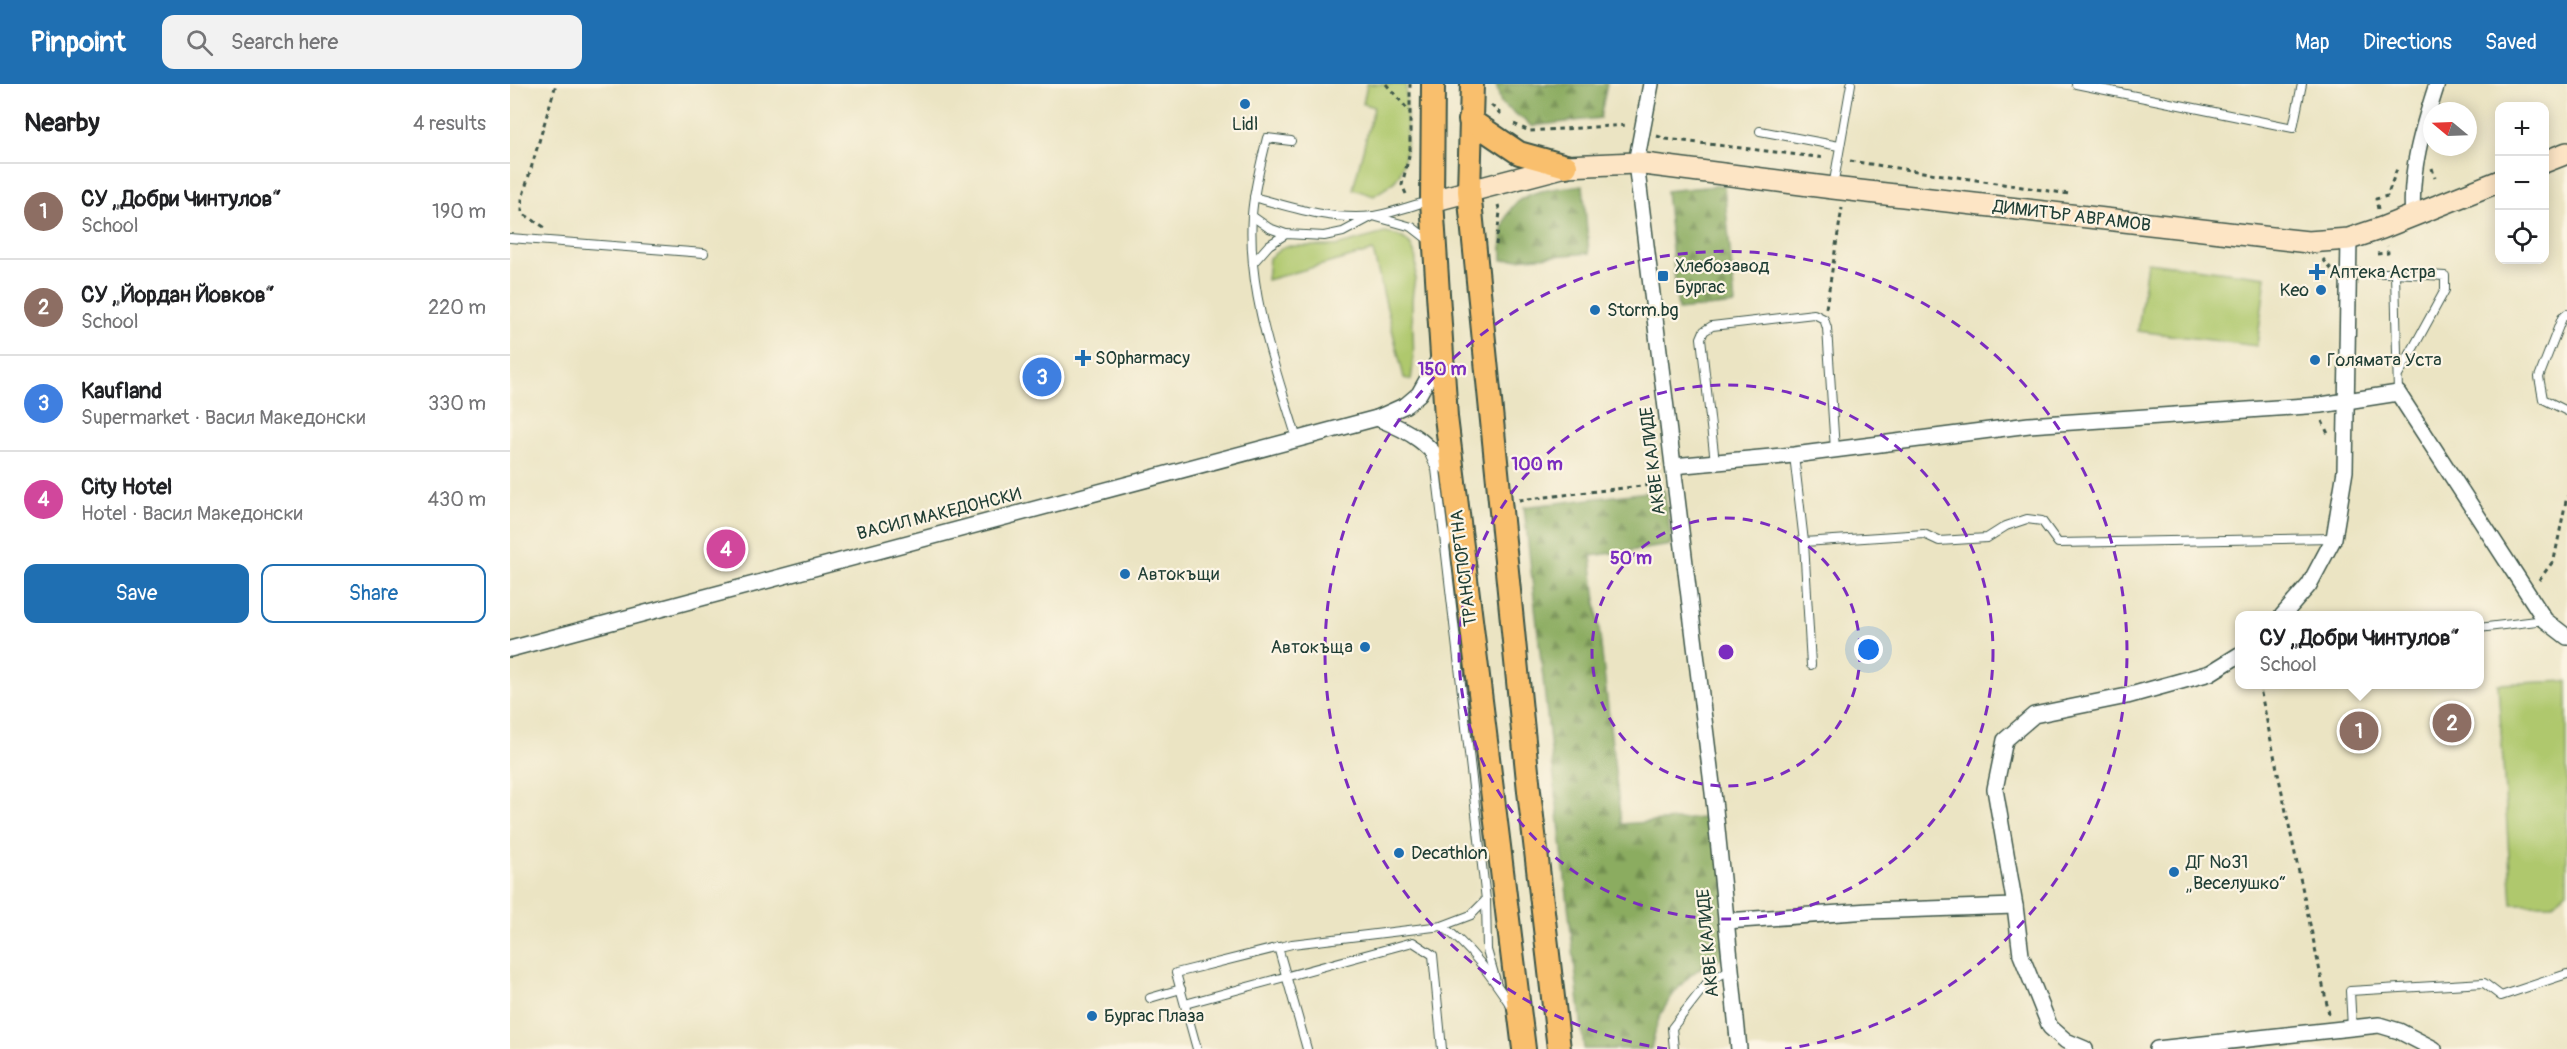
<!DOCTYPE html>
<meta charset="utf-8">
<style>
body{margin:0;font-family:Pangolin,sans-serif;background:#f2f2f2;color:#202124}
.controls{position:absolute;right:18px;top:18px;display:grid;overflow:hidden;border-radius:12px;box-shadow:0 3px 15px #0003}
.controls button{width:54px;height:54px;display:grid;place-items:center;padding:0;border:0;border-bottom:2px solid #e0e0e0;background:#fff;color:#202124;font:30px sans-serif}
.compass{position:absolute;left:1913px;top:18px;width:54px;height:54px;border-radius:50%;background:#fff;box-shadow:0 3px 15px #0003;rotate:289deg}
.you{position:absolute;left:1359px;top:566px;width:21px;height:21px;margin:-15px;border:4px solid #fff;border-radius:50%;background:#1a73e8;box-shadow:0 0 0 9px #1a73e833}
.badge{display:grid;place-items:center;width:39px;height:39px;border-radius:50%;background:#1f6fb2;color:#fff;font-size:20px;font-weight:700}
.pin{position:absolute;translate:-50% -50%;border:3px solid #fff;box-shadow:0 2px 6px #0006}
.popup{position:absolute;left:1725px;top:527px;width:249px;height:78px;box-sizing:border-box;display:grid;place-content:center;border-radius:12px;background:#fff;filter:drop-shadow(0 2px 4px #0005);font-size:20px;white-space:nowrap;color:#757577}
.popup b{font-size:22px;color:#202124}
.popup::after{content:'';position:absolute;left:50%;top:100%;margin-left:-12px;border:12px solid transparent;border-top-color:#fff}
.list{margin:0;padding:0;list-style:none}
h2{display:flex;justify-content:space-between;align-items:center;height:78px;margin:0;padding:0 24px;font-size:26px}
h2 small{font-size:20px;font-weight:400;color:#757577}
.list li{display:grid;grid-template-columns:39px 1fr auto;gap:18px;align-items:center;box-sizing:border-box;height:96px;padding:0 24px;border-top:2px solid #e0e0e0}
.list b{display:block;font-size:22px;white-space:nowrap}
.list p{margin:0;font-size:20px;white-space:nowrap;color:#757577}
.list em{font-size:20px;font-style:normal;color:#757577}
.actions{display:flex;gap:12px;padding:18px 24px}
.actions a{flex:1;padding:14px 0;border:2px solid #1f6fb2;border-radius:12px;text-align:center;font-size:21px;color:#1f6fb2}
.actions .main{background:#1f6fb2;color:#fff}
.icon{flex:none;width:33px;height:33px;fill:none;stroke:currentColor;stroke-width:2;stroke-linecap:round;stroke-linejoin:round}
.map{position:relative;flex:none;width:2057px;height:965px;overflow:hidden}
header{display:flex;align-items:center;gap:36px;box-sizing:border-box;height:84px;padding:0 30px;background:#1f6fb2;color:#fff}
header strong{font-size:28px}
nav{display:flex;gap:33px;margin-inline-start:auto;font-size:21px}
.search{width:420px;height:54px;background:#f2f2f2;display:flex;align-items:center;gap:15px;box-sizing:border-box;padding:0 21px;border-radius:12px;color:#757577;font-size:22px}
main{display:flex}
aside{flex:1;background:#fff}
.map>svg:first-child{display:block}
.green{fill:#afc86d;stroke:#678250;stroke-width:1.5}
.forest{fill:url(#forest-firs);stroke:#55744a;stroke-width:1.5}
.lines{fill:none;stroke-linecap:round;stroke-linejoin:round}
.lane-casing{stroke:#3e5649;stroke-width:10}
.street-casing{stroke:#3e5649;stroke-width:18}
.secondary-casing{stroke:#3e5649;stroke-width:24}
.primary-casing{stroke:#3e5649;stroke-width:26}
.path{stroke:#3e5649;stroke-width:3;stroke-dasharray:4.5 4.5;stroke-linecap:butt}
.lane{stroke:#fff;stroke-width:8}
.street{stroke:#fff;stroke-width:15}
.secondary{stroke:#fde5c5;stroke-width:21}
.primary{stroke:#f9bf6d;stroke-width:22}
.ring{fill:none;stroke:#7b2cbf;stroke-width:3;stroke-dasharray:10 8}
.poi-dot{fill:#1f6fb2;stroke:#fcf5e5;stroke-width:2}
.labels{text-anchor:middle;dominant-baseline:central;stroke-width:4.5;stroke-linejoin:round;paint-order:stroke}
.poi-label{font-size:18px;fill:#1f3d34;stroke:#fcf5e5;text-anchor:start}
.street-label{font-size:18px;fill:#1f3d34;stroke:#fcf5e5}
.centre{fill:#7b2cbf;stroke:#fcf5e5;stroke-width:3}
.ring-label{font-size:18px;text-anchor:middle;font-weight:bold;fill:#7b2cbf;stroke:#fcf5e5;stroke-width:4.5;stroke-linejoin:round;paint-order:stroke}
</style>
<header>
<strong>Pinpoint</strong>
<div class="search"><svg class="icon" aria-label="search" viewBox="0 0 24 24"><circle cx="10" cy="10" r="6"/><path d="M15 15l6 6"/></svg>Search here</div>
<nav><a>Map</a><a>Directions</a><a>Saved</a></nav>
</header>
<main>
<aside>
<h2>Nearby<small>4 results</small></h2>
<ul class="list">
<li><span class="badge" style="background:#8d6e63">1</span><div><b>СУ „Добри Чинтулов“</b><p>School</p></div><em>190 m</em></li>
<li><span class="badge" style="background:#8d6e63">2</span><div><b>СУ „Йордан Йовков“</b><p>School</p></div><em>220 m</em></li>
<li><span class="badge" style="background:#3f7fe0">3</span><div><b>Kaufland</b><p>Supermarket · Васил Македонски</p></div><em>330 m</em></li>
<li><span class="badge" style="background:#d1479c">4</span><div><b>City Hotel</b><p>Hotel · Васил Македонски</p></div><em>430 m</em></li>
</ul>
<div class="actions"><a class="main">Save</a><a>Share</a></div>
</aside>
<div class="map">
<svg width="2057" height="965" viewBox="0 0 2057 965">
<defs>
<pattern id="forest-firs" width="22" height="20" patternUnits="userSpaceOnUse" patternTransform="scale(1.5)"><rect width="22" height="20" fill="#8bac60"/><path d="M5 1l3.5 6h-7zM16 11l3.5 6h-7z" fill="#718d50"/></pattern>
</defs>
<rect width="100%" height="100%" fill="#fcf5e5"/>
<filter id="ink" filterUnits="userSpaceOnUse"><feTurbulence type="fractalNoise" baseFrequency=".0167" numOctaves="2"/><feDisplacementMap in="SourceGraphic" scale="12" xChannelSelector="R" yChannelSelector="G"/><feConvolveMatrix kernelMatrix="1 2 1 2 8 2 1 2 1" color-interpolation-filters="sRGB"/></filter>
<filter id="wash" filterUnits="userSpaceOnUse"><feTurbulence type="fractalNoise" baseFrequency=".008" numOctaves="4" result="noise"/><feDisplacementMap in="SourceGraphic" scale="24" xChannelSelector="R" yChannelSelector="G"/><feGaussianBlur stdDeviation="1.35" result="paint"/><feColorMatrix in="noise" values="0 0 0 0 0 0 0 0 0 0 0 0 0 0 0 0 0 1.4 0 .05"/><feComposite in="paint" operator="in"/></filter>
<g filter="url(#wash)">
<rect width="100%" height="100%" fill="#ebe4c3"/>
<g class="green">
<path d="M857 0H896C896 24 901 75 887 94 882 102 871 106 864 112L843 105 864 23 853 20Z"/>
<path d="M875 149C888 151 899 154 904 168 910 183 902 202 902 218 902 246 906 268 901 296L894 294 863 167 757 196 759 174 775 162H826Z"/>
<path d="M1637 178 1756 193 1747 262 1628 247Z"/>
<path d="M2057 597V807L2042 820H2002L1988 600Z"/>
</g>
<g class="forest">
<path d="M986 0H1097L1090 34 1022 42 991 19Z"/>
<path d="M1073 101 1079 169 992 176C989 109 1015 108 1073 101Z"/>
<path d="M1214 101 1225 220 1168 226 1156 107Z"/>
<path d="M1154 406 1162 461 1081 472 1111 740 1207 733 1223 872C1191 875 1167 901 1152 928 1146 939 1144 953 1141 965H1074L1014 423Z"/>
</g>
</g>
<g filter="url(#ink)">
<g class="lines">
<g class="lane-casing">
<g id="lane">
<path d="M1566 0 1783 44 1792 0"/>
<path d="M1250 47 1329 62"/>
<path d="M781 57 757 54C751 79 744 104 742 131 737 208 765 283 787 355"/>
<path d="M1323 103 1341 0"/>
<path d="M744 113C783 124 823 137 864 132 882 129 901 122 918 117"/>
<path d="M742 132 759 144 776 150"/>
<path d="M0 154 194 169"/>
<path d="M743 179 759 161 776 150 814 152 833 148 863 132 902 143 920 157"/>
<path d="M1839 189H1885L1888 309"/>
<path d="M1885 189 1935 192V206L1889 290"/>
<path d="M2057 230 2052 234 2029 293 2033 315 2057 327"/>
<path d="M1284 371 1294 458 1414 450 1429 457 1477 454 1496 442 1517 435 1532 437 1548 459 1823 454"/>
<path d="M920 372 926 385 935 460"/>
<path d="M1205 378 1191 254 1194 247 1202 242 1304 230 1314 235 1317 244 1325 366"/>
<path d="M1294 458 1301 581"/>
<path d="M1969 544 2035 536"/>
<path d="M976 816 977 866 986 897"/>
<path d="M932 842C960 862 982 893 1001 922"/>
<path d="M768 863 797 965"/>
<path d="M640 914 671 905"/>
<path d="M675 920 903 858 923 871 932 965"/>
<path d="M1842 944 1840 907 1974 899 1991 912 2057 890"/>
<path d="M687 965 666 889 782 860 932 842 961 831 976 816 935 462 943 445"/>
<path d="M1164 965 1162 944 1197 899 1219 886"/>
</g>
</g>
<g class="street-casing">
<g id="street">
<path d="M1141 0 1126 79 1205 725 1229 965"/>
<path d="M1903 133C1899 87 1913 43 1927 0"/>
<path d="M867 334C907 350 915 358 943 390"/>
<path d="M1163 382 1284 371 1519 341 1811 321 1888 309 2035 536 2057 553"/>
<path d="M1772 532 1799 501 1824 454 1835 387 1839 155"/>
<path d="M0 565 867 334 896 321 909 310 930 273"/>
<path d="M1216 837 1359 827 1505 822"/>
<path d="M1575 965 1556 957 1540 943 1511 871 1505 822 1485 705 1495 656 1524 631 1617 612 1700 589 1729 571"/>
<path d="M1647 965 1869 941 1889 947 1924 965"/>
</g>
</g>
<g class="secondary-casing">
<g id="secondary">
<path d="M2034 78 2057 69"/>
<path d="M922 117 1056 82 1126 79 1323 104 1798 158 1839 155 1872 144 1990 97"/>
</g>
</g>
<g class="primary-casing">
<g id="primary">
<path d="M923 0 922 117 936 333 1014 965"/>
<path d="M962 0 959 107 1019 707 1049 965"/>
<path d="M960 36 1009 69 1056 82"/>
</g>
</g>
<g class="path">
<path d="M876 0 900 28"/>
<path d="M981 21 994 33"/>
<path d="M1004 40 1019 47 1118 41"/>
<path d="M1147 52 1156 55 1315 74"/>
<path d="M1340 77 1559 110"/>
<path d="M1922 84 1925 94"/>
<path d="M896 110 892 101 900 67V0"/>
<path d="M1868 125 1866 115 1877 112 1888 82"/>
<path d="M34 143 12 129V115L46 0"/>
<path d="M986 161 990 128 988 121"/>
<path d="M1867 170 1878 169 1877 162"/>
<path d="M1813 175 1822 186"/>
<path d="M1316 224 1332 124"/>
<path d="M1812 337 1819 352"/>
<path d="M1009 416 1149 400"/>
<path d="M2029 496 2044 476 2057 412"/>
<path d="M1749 600 1819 930"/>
</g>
<use href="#lane" class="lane"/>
<use href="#street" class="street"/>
<use href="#secondary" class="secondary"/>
<use href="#primary" class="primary"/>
</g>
</g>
<g class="ring">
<circle cx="1216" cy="568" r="134"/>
<circle cx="1216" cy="568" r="267"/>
<path d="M1157 965A401 401 0 1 1 1275 965"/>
</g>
<g class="poi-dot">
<circle cx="735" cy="20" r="6"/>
<path d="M1804 179h6v6h6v6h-6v6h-6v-6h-6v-6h6z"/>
<rect x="1147" y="186" width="12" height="12" rx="3"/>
<circle cx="1811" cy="206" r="6"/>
<circle cx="1085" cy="226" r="6"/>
<path d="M570 265h6v6h6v6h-6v6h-6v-6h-6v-6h6z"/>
<circle cx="1805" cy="276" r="6"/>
<circle cx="615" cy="490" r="6"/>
<circle cx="855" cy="563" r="6"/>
<circle cx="889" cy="769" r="6"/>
<circle cx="1664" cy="788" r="6"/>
<circle cx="582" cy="932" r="6"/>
</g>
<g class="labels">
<g class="poi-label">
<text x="735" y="40" text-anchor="middle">Lidl</text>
<text x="1165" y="182">Хлебозавод<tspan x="1165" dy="21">Бургас</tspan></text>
<text x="1819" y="188">Аптека Астра</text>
<text x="1799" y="206" text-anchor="end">Keo</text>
<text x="1097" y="226">Storm.bg</text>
<text x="585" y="274">SOpharmacy</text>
<text x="1817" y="276">Голямата Уста</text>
<text x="627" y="490">Автокъщи</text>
<text x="843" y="563" text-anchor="end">Автокъща</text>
<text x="901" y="769">Decathlon</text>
<text x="1676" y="778">ДГ №31<tspan x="1676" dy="21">„Веселушко“</tspan></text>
<text x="594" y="932">Бургас Плаза</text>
</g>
<g class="street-label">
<text transform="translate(1562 132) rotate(7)">ДИМИТЪР АВРАМОВ</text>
<text transform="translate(1143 377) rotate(-97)">АКВЕ КАЛИДЕ</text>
<text transform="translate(429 430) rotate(-14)">ВАСИЛ МАКЕДОНСКИ</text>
<text transform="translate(954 484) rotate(-97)">ТРАНСПОРТНА</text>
<text transform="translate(1198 859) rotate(-95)">АКВЕ КАЛИДЕ</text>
</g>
</g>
<circle cx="1216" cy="568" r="9" class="centre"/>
<g class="ring-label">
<text x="932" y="291">150 m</text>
<text x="1027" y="386">100 m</text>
<text x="1121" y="480">50 m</text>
</g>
</svg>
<div class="controls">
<button>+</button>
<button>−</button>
<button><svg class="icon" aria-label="locate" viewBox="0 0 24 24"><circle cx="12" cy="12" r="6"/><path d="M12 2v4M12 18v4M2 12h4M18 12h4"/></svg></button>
</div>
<svg class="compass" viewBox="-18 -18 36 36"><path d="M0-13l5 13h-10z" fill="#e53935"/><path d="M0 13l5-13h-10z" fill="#757577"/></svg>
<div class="you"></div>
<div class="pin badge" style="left:1849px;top:647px;background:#8d6e63">1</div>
<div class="popup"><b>СУ „Добри Чинтулов“</b>School</div>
<div class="pin badge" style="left:1942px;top:639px;background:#8d6e63">2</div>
<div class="pin badge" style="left:532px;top:293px;background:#3f7fe0">3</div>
<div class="pin badge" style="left:216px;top:465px;background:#d1479c">4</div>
</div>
</main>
